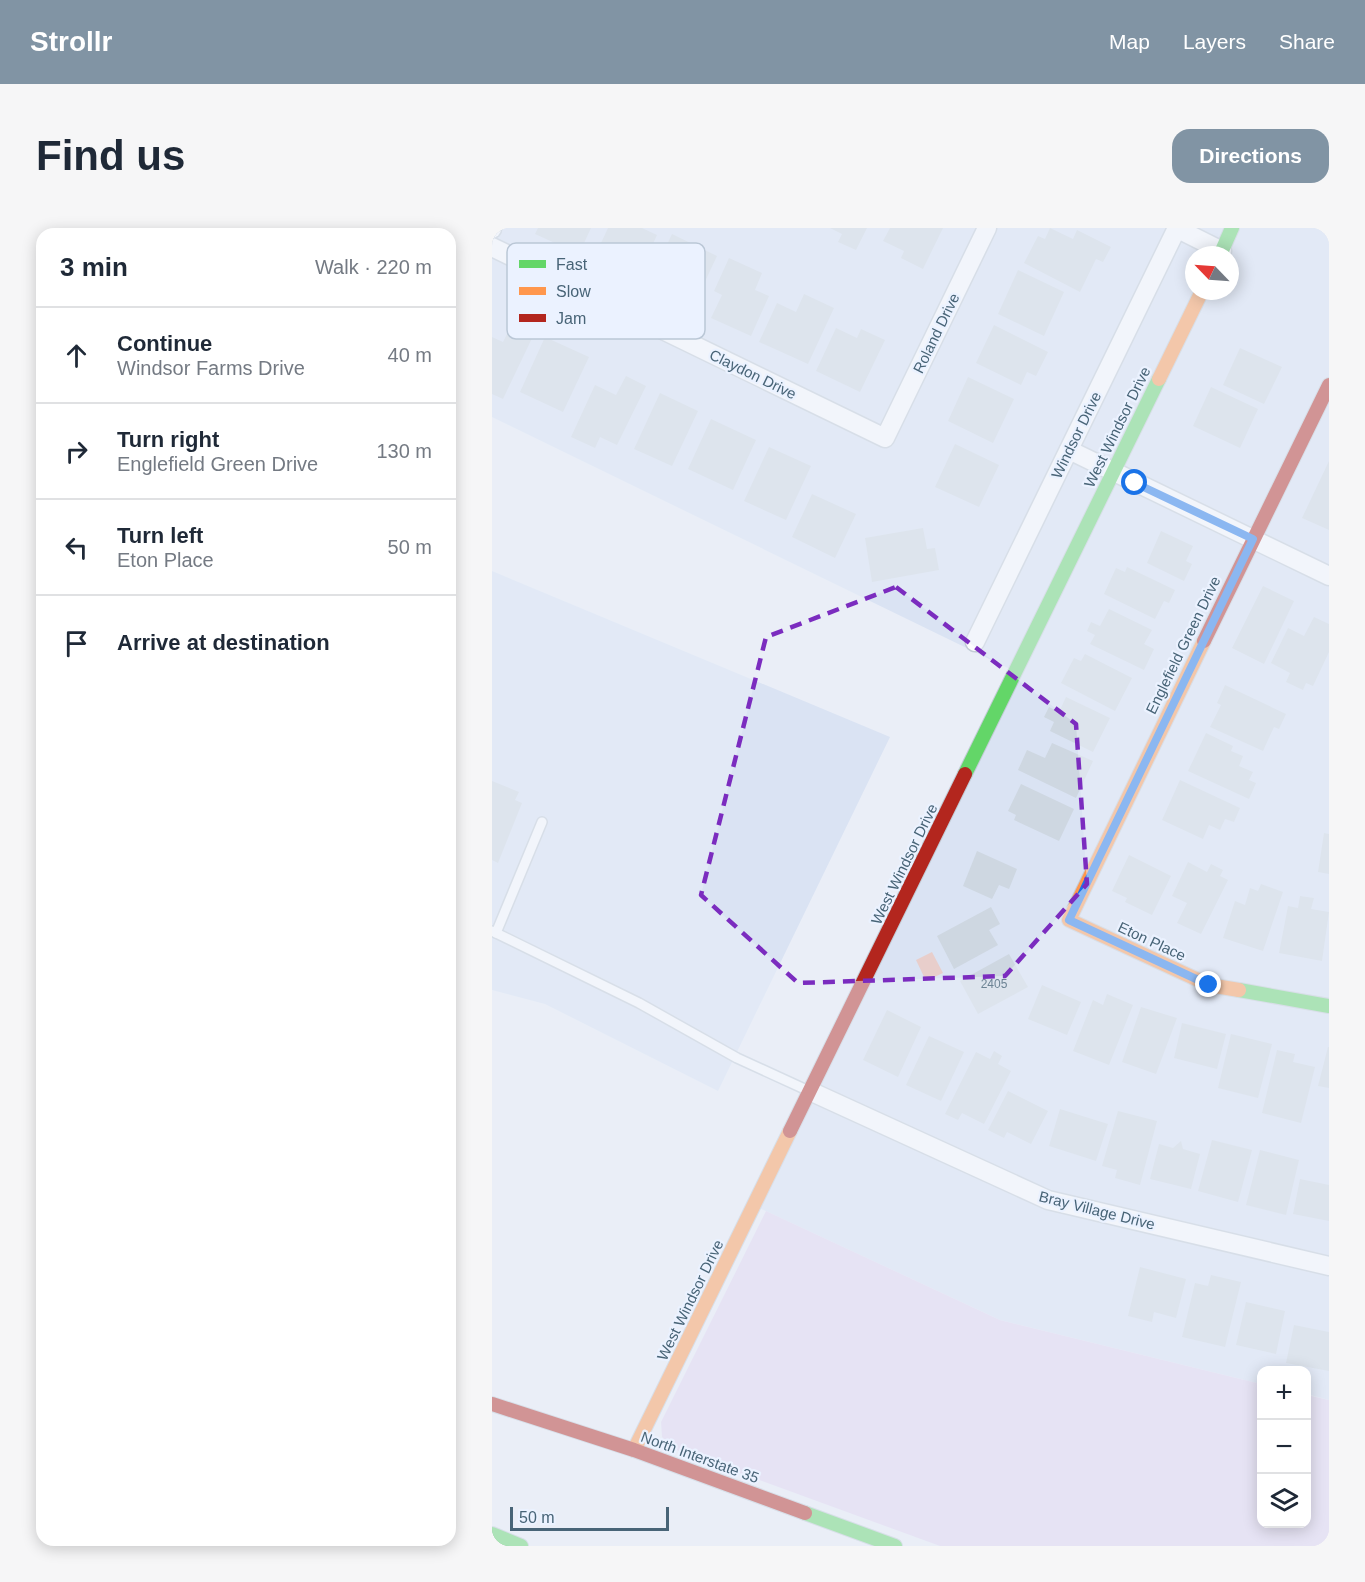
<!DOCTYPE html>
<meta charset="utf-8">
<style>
body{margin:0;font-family:Arial,sans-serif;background:#f6f6f7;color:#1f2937}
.controls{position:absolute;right:18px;bottom:18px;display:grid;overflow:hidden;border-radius:12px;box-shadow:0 3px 15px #0003}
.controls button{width:54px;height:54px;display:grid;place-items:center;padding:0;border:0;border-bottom:2px solid #e0e1e3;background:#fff;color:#1f2937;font:30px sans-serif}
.compass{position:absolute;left:693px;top:18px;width:54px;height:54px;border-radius:50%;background:#fff;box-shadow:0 3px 15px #0003;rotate:295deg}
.scale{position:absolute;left:18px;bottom:15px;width:159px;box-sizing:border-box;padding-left:6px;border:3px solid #486477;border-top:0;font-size:16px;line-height:21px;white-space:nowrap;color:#486477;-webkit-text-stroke:4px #ebf2ff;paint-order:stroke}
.stop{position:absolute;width:18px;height:18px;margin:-14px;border:4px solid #1a73e8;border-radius:50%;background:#fff}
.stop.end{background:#1a73e8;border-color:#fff;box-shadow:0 2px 6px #0008}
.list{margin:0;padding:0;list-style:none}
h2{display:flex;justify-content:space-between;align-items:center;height:78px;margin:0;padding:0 24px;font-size:26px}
h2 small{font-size:20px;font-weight:400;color:#747a83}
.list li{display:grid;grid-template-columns:39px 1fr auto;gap:18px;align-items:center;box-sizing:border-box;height:96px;padding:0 24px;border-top:2px solid #e0e1e3}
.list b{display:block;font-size:22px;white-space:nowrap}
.list p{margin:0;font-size:20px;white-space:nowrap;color:#747a83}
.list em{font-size:20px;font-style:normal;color:#747a83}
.icon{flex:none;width:33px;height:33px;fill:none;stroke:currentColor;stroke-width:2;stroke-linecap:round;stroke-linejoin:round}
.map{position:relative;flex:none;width:837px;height:1318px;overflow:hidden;border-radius:18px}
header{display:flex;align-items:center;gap:36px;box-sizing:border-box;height:84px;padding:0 30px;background:#8194a4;color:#fff}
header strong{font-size:28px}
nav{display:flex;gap:33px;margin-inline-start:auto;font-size:21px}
.intro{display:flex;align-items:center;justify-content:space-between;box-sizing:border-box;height:144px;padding:0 36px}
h1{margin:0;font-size:42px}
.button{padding:15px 27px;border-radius:18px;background:#8194a4;color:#fff;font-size:21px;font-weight:700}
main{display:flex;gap:36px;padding:0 36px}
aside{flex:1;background:#fff;border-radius:18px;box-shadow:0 3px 15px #0003}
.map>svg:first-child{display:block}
.residential{fill:#dae3f3;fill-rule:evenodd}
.green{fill:#e3d6f0}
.water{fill:#e8cecb}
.building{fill:#ced7e1}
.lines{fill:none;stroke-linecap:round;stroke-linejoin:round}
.lane-casing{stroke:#c2cbd5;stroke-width:12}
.street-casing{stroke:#c2cbd5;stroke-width:21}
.fast-casing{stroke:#c3ccd6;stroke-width:16}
.slow-casing{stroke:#c3ccd6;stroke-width:16}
.jam-casing{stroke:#c3ccd6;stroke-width:16}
.lane{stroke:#fcfcfe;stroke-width:9}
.street{stroke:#fcfcfe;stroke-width:18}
.fast{stroke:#63d668;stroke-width:14}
.slow{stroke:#ff974d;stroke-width:14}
.jam{stroke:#b3261e;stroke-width:14}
.route{stroke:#1a73e8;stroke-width:8}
.marked{fill:none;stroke:#7b2cbf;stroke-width:4.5;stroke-dasharray:12 8;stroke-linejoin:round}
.labels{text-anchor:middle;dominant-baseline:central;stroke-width:4.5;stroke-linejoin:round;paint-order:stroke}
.number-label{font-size:12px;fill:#6c8394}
.street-label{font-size:15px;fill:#486477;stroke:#ebf2ff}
.key{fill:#ebf2ff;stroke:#bac7d6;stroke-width:1.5}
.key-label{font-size:16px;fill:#486477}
</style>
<header>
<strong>Strollr</strong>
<nav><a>Map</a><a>Layers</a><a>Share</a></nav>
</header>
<div class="intro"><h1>Find us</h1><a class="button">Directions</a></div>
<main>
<aside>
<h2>3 min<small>Walk · 220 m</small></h2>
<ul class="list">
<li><svg class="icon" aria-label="ahead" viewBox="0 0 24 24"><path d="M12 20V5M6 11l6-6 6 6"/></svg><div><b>Continue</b><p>Windsor Farms Drive</p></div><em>40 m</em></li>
<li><svg class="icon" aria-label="right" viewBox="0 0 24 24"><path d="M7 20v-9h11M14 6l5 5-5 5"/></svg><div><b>Turn right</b><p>Englefield Green Drive</p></div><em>130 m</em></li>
<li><svg class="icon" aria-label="left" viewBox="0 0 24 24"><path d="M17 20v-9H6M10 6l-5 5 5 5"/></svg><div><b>Turn left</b><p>Eton Place</p></div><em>50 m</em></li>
<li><svg class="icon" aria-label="arrive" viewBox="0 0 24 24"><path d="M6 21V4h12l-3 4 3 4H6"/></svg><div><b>Arrive at destination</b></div></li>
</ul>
</aside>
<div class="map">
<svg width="837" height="1318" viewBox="0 0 837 1318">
<rect width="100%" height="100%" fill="#eaeef7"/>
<g class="residential">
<path d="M0 0H837V1172L815 1166 814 1142H770L769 1156 508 1092 263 978 524 444 0 189ZM702 27H738V63H702Z"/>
<path d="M0 343 398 509 226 863 53 776 0 762Z"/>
</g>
<path class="green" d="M274 983 508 1092 769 1156 770 1296H814L815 1167 837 1172V1318H448L182 1221 170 1209 169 1194Z"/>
<path class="water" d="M440 724 451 745 434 753 424 732Z"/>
<g class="building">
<path d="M46 0H99L87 26 43 6Z"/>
<path d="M116 0H150L165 7 144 53 101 32Z"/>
<path d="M338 0H375L364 22 346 14 350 6Z"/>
<path d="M398 0H451L431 41 409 30 412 23 391 13Z"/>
<path d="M558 0 581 11 585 2 619 19 611 34 604 31 588 64 532 35 546 8 553 11Z"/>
<path d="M180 6 225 28 200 81 155 59Z"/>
<path d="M237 30 270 45 263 62 277 68 259 108 219 90 230 67 222 63Z"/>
<path d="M526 42 572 64 552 108 506 86Z"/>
<path d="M312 66 342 80 316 136 267 114 285 75 304 84Z"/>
<path d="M21 94 43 104 11 171 0 166V109L11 114Z"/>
<path d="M502 97 556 124 544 148 535 144 529 157 484 135Z"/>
<path d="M344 100 365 110 369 101 393 112 368 164 324 143Z"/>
<path d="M53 109 97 129 71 184 28 164Z"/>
<path d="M748 120 790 139 772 176 731 157Z"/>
<path d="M134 148 154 158 125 217 108 209 103 220 79 209 103 157 124 167Z"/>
<path d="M476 149 522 171 501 215 456 193Z"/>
<path d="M719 159 766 181 748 220 701 198Z"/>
<path d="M168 165 206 183 180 238 142 221Z"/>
<path d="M219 191 264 212 241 262 196 241Z"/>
<path d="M463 216 507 237 487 279 443 259Z"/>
<path d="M277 219 319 238 294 292 252 273Z"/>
<path d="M837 233V302L810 290Z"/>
<path d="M320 266 364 286 343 330 300 309Z"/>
<path d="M431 300 435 321 443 320 447 342 380 354 373 310Z"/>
<path d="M669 303 701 318 694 333 700 336 692 353 655 335Z"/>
<path d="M635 339 683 362 677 375 672 373 663 391 612 366 624 340 633 344Z"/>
<path d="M771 358 802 373 772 436 740 420Z"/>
<path d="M617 381 660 402 652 416 662 421 652 442 598 416 603 407 595 403 599 394 608 398Z"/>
<path d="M822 389 837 396V424L821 458 814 455 811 462 794 454 798 445 779 435 796 400 812 408Z"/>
<path d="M593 426 640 450 623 483 569 455 582 430 589 433Z"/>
<path d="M733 457 794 486 787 501 782 499 771 523 718 499 729 477 725 475Z"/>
<path d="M574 469 618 490 601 524 558 503 562 494 552 489 557 479 567 484Z"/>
<path d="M714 505 741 518 739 523 751 528 747 538 761 544 757 552 764 555 757 571 696 543Z"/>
<path d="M560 515 601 533 584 570 526 542 535 522 553 530Z"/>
<path d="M688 552 748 580 742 594 733 591 728 602 717 597 711 611 670 592Z"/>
<path d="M0 553 27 564 23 572 30 575 6 635 0 632Z"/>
<path d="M529 556 582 581 567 613 522 592 524 587 516 583Z"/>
<path d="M832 605 837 606V646L826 644Z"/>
<path d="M485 623 525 641 517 661 507 657 500 671 471 658Z"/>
<path d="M637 627 679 648 660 687 633 674 635 670 620 663Z"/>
<path d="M696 634 715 644 719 636 731 642 728 648 736 652 709 706 685 695 695 675 680 668Z"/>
<path d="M769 656 791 664 771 723 731 710 743 673 753 677 758 660 766 663Z"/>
<path d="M808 668 822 670 819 681 837 684 830 733 787 725 796 678 806 680Z"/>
<path d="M499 679 508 696 497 702 506 717 462 741 445 708Z"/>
<path d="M517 726 536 759 486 786 468 753Z"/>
<path d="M550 757 589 774 575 807 536 791Z"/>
<path d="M615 766 641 777 617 837 581 823 601 772 611 777Z"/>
<path d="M649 779 685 790 664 846 630 834Z"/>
<path d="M395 782 429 799 406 849 371 832Z"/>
<path d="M690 795 734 806 725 841 682 830Z"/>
<path d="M739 806 780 816 766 870 726 860Z"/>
<path d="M437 808 472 824 449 873 414 857Z"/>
<path d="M836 819H837V860L826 858Z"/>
<path d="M785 822 803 826 801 834 823 839 809 895 770 885Z"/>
<path d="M502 823 510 828 506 836 519 843 492 896 470 885 466 892 453 886 484 824 498 831Z"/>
<path d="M516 863 556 883 539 916 515 904 512 910 496 902Z"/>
<path d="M568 881 616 896 604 933 557 918Z"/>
<path d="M626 883 665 893 648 957 623 950 625 942 610 938Z"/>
<path d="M720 912 760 922 746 974 706 963Z"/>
<path d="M689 913 691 921 708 926 699 961 658 951 667 916 681 920Z"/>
<path d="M768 922 807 932 794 987 754 977Z"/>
<path d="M808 951 837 957V993L801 986Z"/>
<path d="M648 1039 694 1051 684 1090 662 1084 660 1094 636 1088Z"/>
<path d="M719 1047 749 1054 733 1119 690 1109 703 1055 716 1058Z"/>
<path d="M754 1074 793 1083 784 1126 744 1117Z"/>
<path d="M802 1097 837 1104V1143L794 1135Z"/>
</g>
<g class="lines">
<g class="lane-casing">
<g id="lane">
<path d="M0 703 147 775 245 830 317 863"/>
<path d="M4 705 50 594"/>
</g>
</g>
<g class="street-casing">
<g id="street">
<path d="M684 0 730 23"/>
<path d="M0 1V0"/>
<path d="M0 19 393 210 495 0"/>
<path d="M577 222 837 348"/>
<path d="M483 414 685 0"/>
<path d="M320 864 556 972 837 1038"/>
</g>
</g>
<g class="fast-casing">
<g id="fast">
<path d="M728 27 740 0"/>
<path d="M473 546 667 151"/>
<path d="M747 762 837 778"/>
<path d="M313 1285 403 1318"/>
<path d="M0 1306 29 1318"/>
</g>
</g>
<g class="slow-casing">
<g id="slow">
<path d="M667 151 710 63"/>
<path d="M712 413 577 692 717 757 747 762"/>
<path d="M142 1222 298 903"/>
</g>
</g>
<g class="jam-casing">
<g id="jam">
<path d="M712 413 837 157"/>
<path d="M298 903 473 546"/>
<path d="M0 1176 142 1222 313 1285"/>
</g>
</g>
<use href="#lane" class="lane"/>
<use href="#street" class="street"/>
<use href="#fast" class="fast"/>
<use href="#slow" class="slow"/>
<use href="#jam" class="jam"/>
</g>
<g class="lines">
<path class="route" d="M643 255 761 311 577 692 717 757"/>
</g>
<path d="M0 0H837V1318H0ZM404 359 584 496 595 656 513 748 306 755 209 667 274 409Z" fill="#eaeef7" fill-opacity=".55" fill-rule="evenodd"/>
<path class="marked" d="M404 359 584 496 595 656 513 748 306 755 209 667 274 409Z"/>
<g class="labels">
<g class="number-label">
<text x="502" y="756">2405</text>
</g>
<g class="street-label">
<text transform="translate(444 105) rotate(-64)">Roland Drive</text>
<text transform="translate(261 146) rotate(26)">Claydon Drive</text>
<text transform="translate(625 199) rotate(-64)">West Windsor Drive</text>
<text transform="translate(584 207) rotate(-64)">Windsor Drive</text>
<text transform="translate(691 417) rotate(-64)">Englefield Green Drive</text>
<text transform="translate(412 636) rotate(-64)">West Windsor Drive</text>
<text transform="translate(660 713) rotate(25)">Eton Place</text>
<text transform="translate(605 982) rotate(14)">Bray Village Drive</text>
<text transform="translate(198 1072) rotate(-64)">West Windsor Drive</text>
<text transform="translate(208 1229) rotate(20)">North Interstate 35</text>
</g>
</g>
<rect x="15" y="15" width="198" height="96" rx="9" class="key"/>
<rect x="27" y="32" width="27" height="8" fill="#63d668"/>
<rect x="27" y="59" width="27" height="8" fill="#ff974d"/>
<rect x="27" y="86" width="27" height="8" fill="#b3261e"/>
<g class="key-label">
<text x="64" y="42">Fast</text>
<text x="64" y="69">Slow</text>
<text x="64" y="96">Jam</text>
</g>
</svg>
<div class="controls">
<button>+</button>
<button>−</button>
<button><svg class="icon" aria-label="layers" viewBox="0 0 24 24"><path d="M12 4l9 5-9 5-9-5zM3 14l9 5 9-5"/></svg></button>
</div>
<svg class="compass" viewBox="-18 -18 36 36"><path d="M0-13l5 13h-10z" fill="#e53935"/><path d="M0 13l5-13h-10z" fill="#747a83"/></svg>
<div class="scale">50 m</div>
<div class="stop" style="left:643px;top:255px"></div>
<div class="stop end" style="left:717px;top:757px"></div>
</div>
</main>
